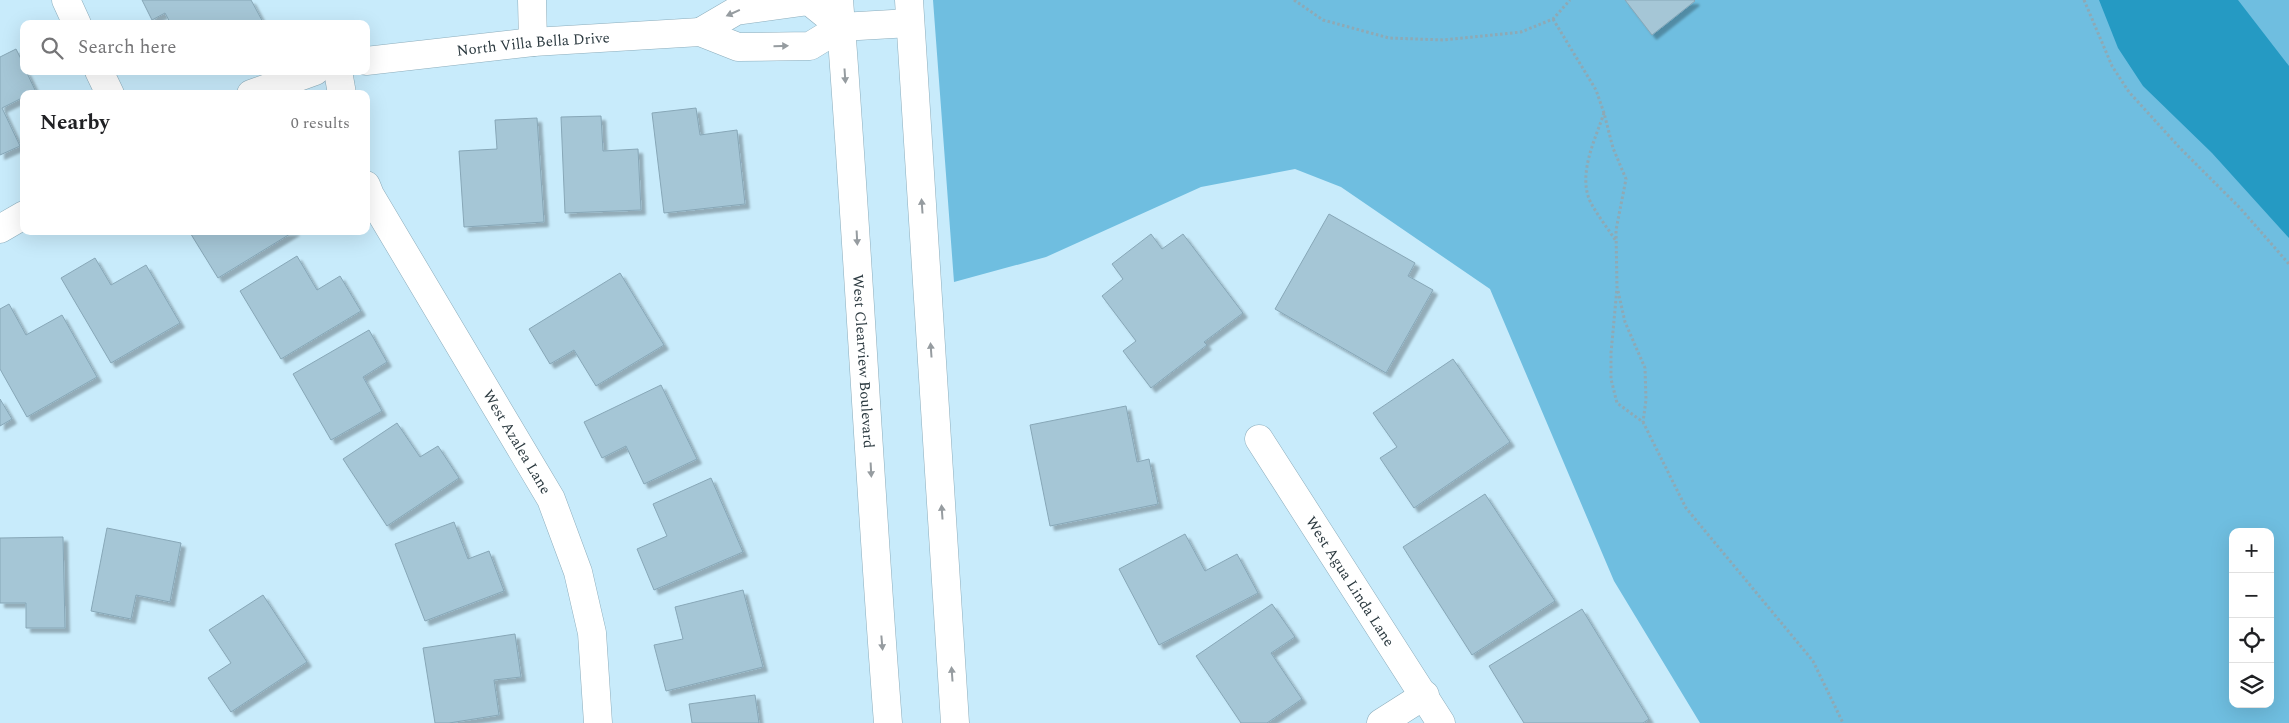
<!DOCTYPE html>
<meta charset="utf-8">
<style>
body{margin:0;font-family:Spectral,serif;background:#f2f2f2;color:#202124}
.controls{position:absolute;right:15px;bottom:15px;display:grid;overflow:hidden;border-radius:10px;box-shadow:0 5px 20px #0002}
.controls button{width:45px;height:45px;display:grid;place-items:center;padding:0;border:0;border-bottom:1px solid #e0e0e0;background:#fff;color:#202124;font:25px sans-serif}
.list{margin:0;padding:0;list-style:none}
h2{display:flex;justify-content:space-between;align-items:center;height:65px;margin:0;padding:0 20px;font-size:21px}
h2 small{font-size:16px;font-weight:400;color:#757577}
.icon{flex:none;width:28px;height:28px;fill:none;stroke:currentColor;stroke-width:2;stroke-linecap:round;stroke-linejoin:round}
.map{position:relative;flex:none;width:2289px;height:723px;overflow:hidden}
.search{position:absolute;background:#fff;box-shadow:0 5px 20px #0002;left:20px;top:20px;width:350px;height:55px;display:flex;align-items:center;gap:12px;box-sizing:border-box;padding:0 18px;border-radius:10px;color:#757577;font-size:19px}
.panel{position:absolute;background:#fff;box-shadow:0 5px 20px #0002;left:20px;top:90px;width:350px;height:145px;border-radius:10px}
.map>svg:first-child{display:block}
.green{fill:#6fbee0;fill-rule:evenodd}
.water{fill:#259ac3}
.building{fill:#a5c6d6;stroke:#87a7b7;filter:url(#shadow)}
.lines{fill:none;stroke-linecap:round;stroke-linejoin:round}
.minor-casing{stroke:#8cadbc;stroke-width:29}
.path{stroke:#8ea9b5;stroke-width:3;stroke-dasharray:2.5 2.5;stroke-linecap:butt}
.minor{stroke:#fff;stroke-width:28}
.oneway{fill:#969ca0}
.labels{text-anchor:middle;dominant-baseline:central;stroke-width:4.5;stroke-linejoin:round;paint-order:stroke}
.street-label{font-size:15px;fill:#2c3a40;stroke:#c8ebfb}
</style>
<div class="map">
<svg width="2289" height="723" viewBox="0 0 2289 723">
<defs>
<filter id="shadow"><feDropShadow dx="4.5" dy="4.5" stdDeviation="1" flood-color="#0004"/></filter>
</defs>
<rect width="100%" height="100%" fill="#c8ebfb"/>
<path class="green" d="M933 0H2289V723H1700L1614 581 1490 289 1341 187 1295 169 1201 187 1046 257 954 282ZM2233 532H2270V704H2233Z"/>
<path class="water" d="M2099 0H2238L2289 66V238L2212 153 2143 86 2118 48Z"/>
<g class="building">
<path d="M142 0H251L264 24H171L165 13 152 20Z"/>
<path d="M1625 0H1694L1695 1 1652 35Z"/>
<path d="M16 49 24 65V71H26L36 92 24 94V97L2 108 20 146 0 155V57Z"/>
<path d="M696 108 700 135 737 130 745 204 664 213 652 113Z"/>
<path d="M601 116 603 151 638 149 641 210 565 213 561 117Z"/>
<path d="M537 118 544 222 464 227 459 151 497 149 495 120Z"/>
<path d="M1329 214 1415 263 1408 276 1433 290 1386 373 1275 309Z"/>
<path d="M189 231H295L218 278Z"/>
<path d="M1151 234 1162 249 1183 234 1243 313 1204 342 1207 345 1151 388 1123 351 1136 341 1102 296 1123 279 1112 264Z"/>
<path d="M297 256 317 290 340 276 361 311 281 359 240 291Z"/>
<path d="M95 258 111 285 146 265 180 323 111 363 61 278Z"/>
<path d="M620 273 664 345 596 386 574 350 550 364 529 329Z"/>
<path d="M9 304 26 335 62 315 97 377 27 417 0 369V309Z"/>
<path d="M369 330 387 362 363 377 382 411 331 440 293 374Z"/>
<path d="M1453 359 1510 442 1414 508 1380 458 1397 447 1373 413Z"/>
<path d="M661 385 697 459 644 484 626 446 602 458 584 422Z"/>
<path d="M0 399 12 419 0 426Z"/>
<path d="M1126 406 1137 462 1149 459 1158 504 1050 526 1030 425Z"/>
<path d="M397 423 420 457 438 446 459 478 387 526 343 459Z"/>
<path d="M711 478 743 552 654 590 637 549 667 536 653 504Z"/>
<path d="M1485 494 1555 601 1472 655 1403 547Z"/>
<path d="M454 522 468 559 489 551 504 591 425 621 395 544Z"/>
<path d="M107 528 181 543 170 602 136 595 131 619 91 611Z"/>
<path d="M1185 534 1205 571 1237 554 1258 593 1159 645 1119 569Z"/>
<path d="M63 537 65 628H26V603H0V538Z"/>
<path d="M743 590 763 667 666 691 654 645 683 639 675 607Z"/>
<path d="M263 595 307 662 231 712 208 678 231 663 209 630Z"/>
<path d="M1272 604 1295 637 1271 653 1302 699 1267 723H1241L1196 656Z"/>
<path d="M1582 609 1649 719 1643 723H1524L1489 666Z"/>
<path d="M515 634 521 677 494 680 499 715 449 723H435L423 648Z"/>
<path d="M755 695 759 723H692L689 704Z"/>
</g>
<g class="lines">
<g class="minor-casing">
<g id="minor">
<path d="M66 0 77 24"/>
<path d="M532 0 533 42"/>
<path id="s1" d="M839 0C858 241 869 482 888 723"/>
<path d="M909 0 955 723"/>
<path d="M700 32 736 11 809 1 841 27"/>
<path id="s2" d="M366 61 533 42 700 32 738 47 810 46 841 27 910 23"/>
<path d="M99 71 110 94"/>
<path d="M338 71 342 94"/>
<path d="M251 94 315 71"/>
<path id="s3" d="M366 185 370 195 551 499 578 572 592 633 598 723"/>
<path d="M0 229 24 215"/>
<path id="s4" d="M1259 439 1441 723"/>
<path d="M1381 723 1425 695"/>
</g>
</g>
<g class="path">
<path d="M1294 0 1323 20 1389 38 1444 40 1521 32 1553 19 1570 0"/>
<path d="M2084 0 2112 66 2129 92 2179 147 2240 208 2289 264"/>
<path d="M1553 19 1596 90 1604 113 1613 148 1626 179 1616 230 1617 288 1611 353V379L1617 403 1643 422 1686 508 1813 661 1843 723"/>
<path d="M1604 113C1595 140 1576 177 1592 205 1599 217 1608 229 1616 241"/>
<path d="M1618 291 1625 322 1645 368 1646 400 1643 422"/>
</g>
<use href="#minor" class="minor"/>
</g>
<defs><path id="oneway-solid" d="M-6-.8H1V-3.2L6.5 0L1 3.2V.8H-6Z" transform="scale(1.25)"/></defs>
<g class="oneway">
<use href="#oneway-solid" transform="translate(733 13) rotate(156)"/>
<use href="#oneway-solid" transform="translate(781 46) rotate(-1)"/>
<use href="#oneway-solid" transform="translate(845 76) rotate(86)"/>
<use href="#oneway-solid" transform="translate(922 206) rotate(-94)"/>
<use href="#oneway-solid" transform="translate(857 238) rotate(87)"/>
<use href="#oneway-solid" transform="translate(931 350) rotate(-94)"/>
<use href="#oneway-solid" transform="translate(871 470) rotate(87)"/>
<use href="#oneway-solid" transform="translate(942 512) rotate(-94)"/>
<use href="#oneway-solid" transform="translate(882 643) rotate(85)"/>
<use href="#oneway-solid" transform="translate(952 674) rotate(-94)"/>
</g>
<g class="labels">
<g class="street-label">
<text stroke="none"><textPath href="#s2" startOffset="168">North Villa Bella Drive</textPath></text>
<text stroke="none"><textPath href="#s1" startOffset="362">West Clearview Boulevard</textPath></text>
<text stroke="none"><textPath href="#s3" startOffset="298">West Azalea Lane</textPath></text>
<text stroke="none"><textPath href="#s4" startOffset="169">West Agua Linda Lane</textPath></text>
</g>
</g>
</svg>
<div class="controls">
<button>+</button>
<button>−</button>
<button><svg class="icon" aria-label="locate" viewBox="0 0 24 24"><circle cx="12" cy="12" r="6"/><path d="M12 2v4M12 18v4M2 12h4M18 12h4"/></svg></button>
<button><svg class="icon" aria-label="layers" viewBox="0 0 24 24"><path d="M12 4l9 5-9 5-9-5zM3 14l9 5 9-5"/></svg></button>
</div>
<div class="search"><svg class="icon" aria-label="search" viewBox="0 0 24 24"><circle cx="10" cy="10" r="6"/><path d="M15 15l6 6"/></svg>Search here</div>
<section class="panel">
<h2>Nearby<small>0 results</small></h2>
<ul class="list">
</ul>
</section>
</div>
